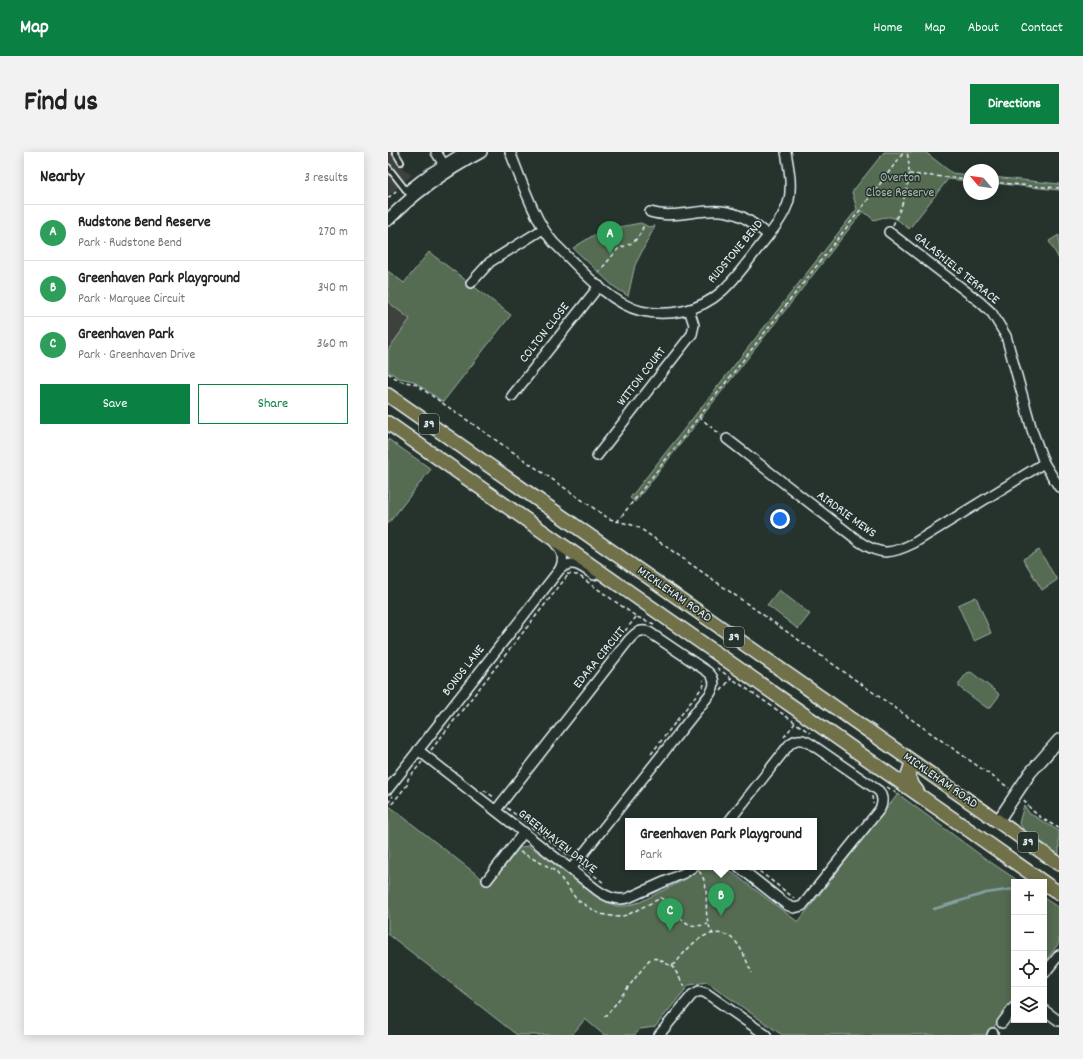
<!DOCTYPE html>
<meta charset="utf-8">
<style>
body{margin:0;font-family:Dekko,sans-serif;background:#f2f2f2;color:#222}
.controls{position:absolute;right:12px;bottom:12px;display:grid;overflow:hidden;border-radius:0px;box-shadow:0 2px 10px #0003}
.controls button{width:36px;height:36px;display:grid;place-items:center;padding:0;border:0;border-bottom:1px solid #e0e0e0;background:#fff;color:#222;font:20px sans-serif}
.compass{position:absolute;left:575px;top:12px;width:36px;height:36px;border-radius:50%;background:#fff;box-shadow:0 2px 10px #0003;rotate:299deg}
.you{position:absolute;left:392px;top:367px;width:14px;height:14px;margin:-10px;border:3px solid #fff;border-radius:50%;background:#1a73e8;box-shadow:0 0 0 6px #1a73e833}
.badge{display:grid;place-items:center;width:26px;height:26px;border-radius:50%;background:#0b8043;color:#fff;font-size:13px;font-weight:700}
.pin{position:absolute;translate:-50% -33px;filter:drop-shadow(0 1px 2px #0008)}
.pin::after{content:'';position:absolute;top:21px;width:14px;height:12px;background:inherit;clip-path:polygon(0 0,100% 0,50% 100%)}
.popup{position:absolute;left:237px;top:666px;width:192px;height:52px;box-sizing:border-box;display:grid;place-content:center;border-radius:0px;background:#fff;filter:drop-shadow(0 1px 3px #0005);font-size:13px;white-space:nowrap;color:#767676}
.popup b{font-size:15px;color:#222}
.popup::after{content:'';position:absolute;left:50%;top:100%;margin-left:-8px;border:8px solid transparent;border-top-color:#fff}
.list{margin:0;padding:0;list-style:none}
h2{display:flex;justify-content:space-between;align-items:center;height:52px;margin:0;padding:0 16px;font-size:17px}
h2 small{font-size:13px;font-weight:400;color:#767676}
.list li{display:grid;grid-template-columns:26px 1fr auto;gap:12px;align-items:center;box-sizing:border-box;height:56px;padding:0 16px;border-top:1px solid #e0e0e0}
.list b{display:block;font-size:15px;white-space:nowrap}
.list p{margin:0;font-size:13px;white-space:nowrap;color:#767676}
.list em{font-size:13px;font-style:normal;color:#767676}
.actions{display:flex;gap:8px;padding:12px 16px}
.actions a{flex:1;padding:9px 0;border:1px solid #0b8043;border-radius:0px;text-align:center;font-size:14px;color:#0b8043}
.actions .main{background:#0b8043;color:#fff}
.icon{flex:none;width:22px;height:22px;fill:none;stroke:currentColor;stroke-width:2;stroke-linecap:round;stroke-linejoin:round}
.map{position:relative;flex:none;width:671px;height:883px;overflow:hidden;border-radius:0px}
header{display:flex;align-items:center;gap:24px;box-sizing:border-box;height:56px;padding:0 20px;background:#0b8043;color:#fff}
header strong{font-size:19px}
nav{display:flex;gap:22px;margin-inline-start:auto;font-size:14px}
.intro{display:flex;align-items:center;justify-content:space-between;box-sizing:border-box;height:96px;padding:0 24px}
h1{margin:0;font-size:28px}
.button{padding:10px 18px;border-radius:0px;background:#0b8043;color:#fff;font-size:14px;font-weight:700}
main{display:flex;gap:24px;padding:0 24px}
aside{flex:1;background:#fff;border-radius:0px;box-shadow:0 2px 10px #0003}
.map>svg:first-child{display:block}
.built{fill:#3d423c}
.green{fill:#546c52;stroke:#9eaea5}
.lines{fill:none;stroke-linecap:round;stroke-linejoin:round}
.stream{stroke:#86a0a3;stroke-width:2.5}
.service-casing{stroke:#e8f1f8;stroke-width:8}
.minor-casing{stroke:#e8f1f8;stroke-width:12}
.tertiary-casing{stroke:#e8f1f8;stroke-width:14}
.primary-casing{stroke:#e8f1f8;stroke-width:16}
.path{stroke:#e8f1f8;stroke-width:1.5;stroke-dasharray:4 3;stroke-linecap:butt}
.service{stroke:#26332d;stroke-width:4.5}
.minor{stroke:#26332d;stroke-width:9}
.tertiary{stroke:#26332d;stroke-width:11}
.primary{stroke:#70704a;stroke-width:13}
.labels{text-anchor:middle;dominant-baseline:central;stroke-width:3;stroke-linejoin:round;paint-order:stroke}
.shield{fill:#26332d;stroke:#aeb8bb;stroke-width:1}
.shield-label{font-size:12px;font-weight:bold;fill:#e8f1f8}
.park-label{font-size:13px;fill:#adbcb6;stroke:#26332d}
.street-label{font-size:13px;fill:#e8f1f8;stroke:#26332d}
</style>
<header>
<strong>Map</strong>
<nav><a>Home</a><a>Map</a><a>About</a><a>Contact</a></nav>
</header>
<div class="intro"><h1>Find us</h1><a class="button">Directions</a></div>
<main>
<aside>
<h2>Nearby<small>3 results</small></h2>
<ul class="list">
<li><span class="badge" style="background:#2e9e5b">A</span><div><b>Rudstone Bend Reserve</b><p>Park · Rudstone Bend</p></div><em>270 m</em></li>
<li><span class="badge" style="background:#2e9e5b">B</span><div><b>Greenhaven Park Playground</b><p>Park · Marquee Circuit</p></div><em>340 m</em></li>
<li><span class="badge" style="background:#2e9e5b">C</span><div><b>Greenhaven Park</b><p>Park · Greenhaven Drive</p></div><em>360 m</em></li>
</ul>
<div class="actions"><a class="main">Save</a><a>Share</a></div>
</aside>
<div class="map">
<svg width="671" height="883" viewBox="0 0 671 883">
<rect width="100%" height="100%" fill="#26332d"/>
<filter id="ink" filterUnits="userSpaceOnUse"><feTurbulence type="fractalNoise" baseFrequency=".025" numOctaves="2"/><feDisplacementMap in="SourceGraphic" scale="8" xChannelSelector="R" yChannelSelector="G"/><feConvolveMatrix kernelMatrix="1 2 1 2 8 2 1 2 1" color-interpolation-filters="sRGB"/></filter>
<g filter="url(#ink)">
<g class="built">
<path d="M0 0H3L12 14 24 23 0 44Z"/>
<path d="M0 150 22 167 0 198Z"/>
</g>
<g class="green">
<path d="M496 0H537L564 21 581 23V29L560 27 521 77C507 65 504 62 486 68L475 59 247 350 242 346 469 57 464 40Z"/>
<path d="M605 25 671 32V38L605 31Z"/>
<path d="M253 71 261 75 267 74 247 113 240 144 225 134 185 96 214 78Z"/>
<path d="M671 83V107L661 89Z"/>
<path d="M41 100 123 163 55 250 25 229 11 226 0 219V198L22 167 0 150V119L16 131Z"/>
<path d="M0 287 43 317 0 372Z"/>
<path d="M651 398 669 428 654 438 635 407Z"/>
<path d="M391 438 422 462 410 477 379 453Z"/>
<path d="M588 445 603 481 586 489 570 453Z"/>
<path d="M583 520 610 541 611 544 602 556H599L571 535V531L579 521Z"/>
<path d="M510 642 598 707 632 730H626V849L600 883H394L319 830 301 833 267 875 252 877 247 883H216L197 867 184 883H129L0 782V653L102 733 132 695 141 694 153 702 210 746 228 754H238L252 750 300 726 313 715H337L410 770Z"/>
<path d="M636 653 641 661 671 679V703L635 677 631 671Z"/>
<path d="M656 746 671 756V791L656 811Z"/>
</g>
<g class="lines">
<path class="stream" d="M546 757 598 741 626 737"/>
<g class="service-casing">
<g id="service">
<path d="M7 0 13 10"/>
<path d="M0 15 21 42"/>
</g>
</g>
<g class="minor-casing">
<g id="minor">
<path d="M48 0 60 19"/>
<path d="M122 0C133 27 147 70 166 91 190 114 220 151 253 159 280 165 312 159 333 140 348 127 360 109 372 94 383 80 396 66 401 48 404 32 401 16 398 0"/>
<path d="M262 60C291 69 321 51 350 63 361 67 371 76 380 83"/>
<path d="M501 80 592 150 604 161 618 184 644 278 656 311 671 335"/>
<path d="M83 131 102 110 155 77"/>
<path d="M124 244 211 134"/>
<path d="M339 287 472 390C493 404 504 402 526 391L656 311"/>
<path d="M209 304 304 182 306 173 301 157"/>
<path d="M172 417C185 406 194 415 206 423"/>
<path d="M30 598 209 738C219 745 228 749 240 746L296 721 305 715"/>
<path d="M0 637 172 417C177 406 174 399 167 391"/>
<path d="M108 658 240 489C246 482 252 476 261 480L320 520C328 527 327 534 322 542L183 717"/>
<path d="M341 669 400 594C407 586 414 586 423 592L491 639C495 645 495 651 492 657L414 754 406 756 399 753 351 715"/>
<path d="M99 728 136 680"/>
<path d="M656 822 671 803"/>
<path d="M656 858 671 869"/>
<path d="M614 871 626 855"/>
<path d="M271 883 304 843 311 839 318 841 378 883"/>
<path d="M604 883 605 881"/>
</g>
</g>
<g class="tertiary-casing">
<g id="tertiary">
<path d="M23 37 41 23 78 0"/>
<path d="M0 68C27 40 59 18 93 0"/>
<path d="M610 669 642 621 671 588"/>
</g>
</g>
<g class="primary-casing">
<g id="primary">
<path d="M0 243 671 712"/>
<path d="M0 271 655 730"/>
<path d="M529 639 525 634 520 623 523 614H530"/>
<path d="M656 731 671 741"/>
</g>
</g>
<g class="path">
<path d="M521 22 581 27"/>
<path d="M605 30 643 34 671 36"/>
<path d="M0 46 9 38"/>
<path d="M505 73C516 50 525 26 519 0"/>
<path d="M210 121 230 97 246 90 252 82 256 73"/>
<path d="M0 221 12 229 27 232 220 366C231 371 243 371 253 377L621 636"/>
<path d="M311 265 333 283"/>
<path d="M229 370 473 57 516 0"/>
<path d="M179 422 190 423 249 465 266 472"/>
<path d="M237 479 248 465"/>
<path d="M329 516 422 581"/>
<path d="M333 539 343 526"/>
<path d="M396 585 407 571"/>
<path d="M43 598 180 423"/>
<path d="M263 602 316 533 315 528"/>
<path d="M499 635 511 643"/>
<path d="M96 638 107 646"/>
<path d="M484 644 485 652"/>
<path d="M636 648C645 662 656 668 671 676"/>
<path d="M0 651 5 644"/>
<path d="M4 652 19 633 20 627 34 610"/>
<path d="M119 656 140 672"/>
<path d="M143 675 183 705"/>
<path d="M132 700 163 716 169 721 189 748 212 762 229 765 239 763 273 746C293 756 290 780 320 772"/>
<path d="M195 715 216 731"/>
<path d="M366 715 406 746"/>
<path d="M311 719C326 739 311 759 325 782"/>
<path d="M284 813 298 837"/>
<path d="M216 865 222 859 261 808C274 802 277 817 287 812 298 798 314 777 335 782 340 784 345 786 348 790 356 800 359 811 364 821"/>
</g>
<use href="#service" class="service"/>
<use href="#minor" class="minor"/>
<use href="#tertiary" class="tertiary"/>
<use href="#primary" class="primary"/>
</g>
</g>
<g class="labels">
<g class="shield">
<rect x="31" y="262" width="20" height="20" rx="3"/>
<rect x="336" y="475" width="20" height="20" rx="3"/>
<rect x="630" y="680" width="20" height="20" rx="3"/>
</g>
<g class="shield-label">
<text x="41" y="272">39</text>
<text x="346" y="485">39</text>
<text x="640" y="690">39</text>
</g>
<g class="park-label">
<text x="512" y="26">Overton<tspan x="512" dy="15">Close Reserve</tspan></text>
</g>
<g class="street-label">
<text transform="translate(348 100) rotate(-50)">RUDSTONE BEND</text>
<text transform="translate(568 117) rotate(39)">GALASHIELS TERRACE</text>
<text transform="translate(157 181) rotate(-52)">COLTON CLOSE</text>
<text transform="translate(254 225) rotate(-52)">WITTON COURT</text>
<text transform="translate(458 363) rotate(36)">AIRDRIE MEWS</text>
<text transform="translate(286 443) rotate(35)">MICKLEHAM ROAD</text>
<text transform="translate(212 506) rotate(-51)">EDARA CIRCUIT</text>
<text transform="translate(76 519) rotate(-52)">BONDS LANE</text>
<text transform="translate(552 629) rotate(35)">MICKLEHAM ROAD</text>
<text transform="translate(169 690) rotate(38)">GREENHAVEN DRIVE</text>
</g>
</g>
</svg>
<div class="controls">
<button>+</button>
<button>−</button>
<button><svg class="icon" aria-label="locate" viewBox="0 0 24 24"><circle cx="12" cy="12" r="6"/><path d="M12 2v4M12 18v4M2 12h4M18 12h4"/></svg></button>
<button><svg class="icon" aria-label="layers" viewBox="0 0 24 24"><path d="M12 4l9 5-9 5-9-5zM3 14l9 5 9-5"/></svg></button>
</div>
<svg class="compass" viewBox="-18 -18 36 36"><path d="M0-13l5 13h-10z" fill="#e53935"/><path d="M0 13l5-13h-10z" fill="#767676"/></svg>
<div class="you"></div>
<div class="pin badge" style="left:222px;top:102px;background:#2e9e5b">A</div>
<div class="pin badge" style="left:333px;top:764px;background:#2e9e5b">B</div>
<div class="popup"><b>Greenhaven Park Playground</b>Park</div>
<div class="pin badge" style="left:282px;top:779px;background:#2e9e5b">C</div>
</div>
</main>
